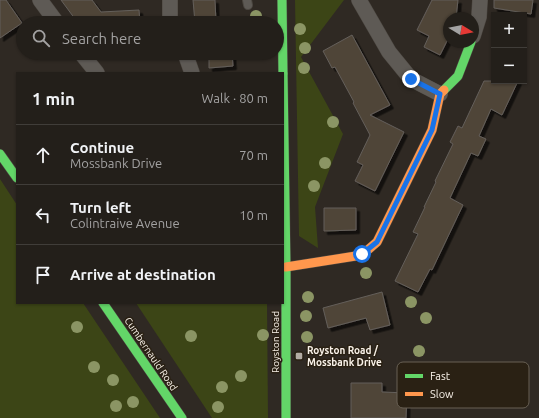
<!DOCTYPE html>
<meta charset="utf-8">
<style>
body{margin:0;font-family:Ubuntu,sans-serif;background:#2f2c27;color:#f1f3f6}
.controls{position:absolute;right:12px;top:12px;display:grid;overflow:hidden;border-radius:0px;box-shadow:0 1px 3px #0004}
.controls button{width:36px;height:36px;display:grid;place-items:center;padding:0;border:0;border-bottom:1px solid #403d39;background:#231f1a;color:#f1f3f6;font:20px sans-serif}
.compass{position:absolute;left:443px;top:12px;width:36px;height:36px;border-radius:50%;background:#231f1a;box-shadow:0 1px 3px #0004;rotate:100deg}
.stop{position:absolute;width:12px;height:12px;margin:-9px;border:3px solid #1a73e8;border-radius:50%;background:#fff}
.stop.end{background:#1a73e8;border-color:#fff;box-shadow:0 1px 4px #0008}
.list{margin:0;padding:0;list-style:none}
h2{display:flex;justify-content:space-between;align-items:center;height:52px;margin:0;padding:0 16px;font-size:17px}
h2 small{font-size:13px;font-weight:400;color:#a3a2a2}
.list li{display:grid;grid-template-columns:26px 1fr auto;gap:12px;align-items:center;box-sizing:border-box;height:60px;padding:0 16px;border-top:1px solid #403d39}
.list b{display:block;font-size:15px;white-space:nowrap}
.list p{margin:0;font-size:13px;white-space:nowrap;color:#a3a2a2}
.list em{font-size:13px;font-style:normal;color:#a3a2a2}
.icon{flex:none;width:22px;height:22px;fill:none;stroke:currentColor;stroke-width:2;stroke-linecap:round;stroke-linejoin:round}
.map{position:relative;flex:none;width:539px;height:418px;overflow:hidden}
.search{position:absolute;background:#231f1a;box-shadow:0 1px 3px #0004;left:16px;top:16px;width:268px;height:44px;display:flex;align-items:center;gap:10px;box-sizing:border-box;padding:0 14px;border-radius:22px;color:#a3a2a2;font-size:15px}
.panel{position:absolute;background:#231f1a;box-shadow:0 1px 3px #0004;left:16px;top:72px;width:268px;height:232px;border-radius:0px}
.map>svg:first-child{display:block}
.green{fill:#3c4516}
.building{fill:#4f4539;stroke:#645f5a;filter:url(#shadow)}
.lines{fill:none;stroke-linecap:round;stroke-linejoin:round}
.lane-casing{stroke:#4c4741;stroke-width:10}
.street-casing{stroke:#4c4741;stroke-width:16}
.fast-casing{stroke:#4c4741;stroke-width:10}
.slow-casing{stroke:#4c4741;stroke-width:10}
.lane{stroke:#5e5a55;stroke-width:8}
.street{stroke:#5e5a55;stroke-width:15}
.fast{stroke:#63d668;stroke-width:9}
.slow{stroke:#ff974d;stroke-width:9}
.tree{fill:#8b9564}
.route{stroke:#1a73e8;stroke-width:5}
.poi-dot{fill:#b3aca4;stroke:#2a2114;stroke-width:1.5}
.labels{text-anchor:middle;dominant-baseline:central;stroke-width:3;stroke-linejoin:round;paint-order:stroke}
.street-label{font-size:10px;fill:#faf3ea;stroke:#2a2114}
.poi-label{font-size:10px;font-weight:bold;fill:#faf3ea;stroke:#2a2114;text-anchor:start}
.key{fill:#2a2114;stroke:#686054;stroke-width:1}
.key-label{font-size:11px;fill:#faf3ea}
</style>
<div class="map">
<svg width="539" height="418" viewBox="0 0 539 418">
<defs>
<filter id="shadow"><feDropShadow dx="3.5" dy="3.5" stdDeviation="0" flood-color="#0009"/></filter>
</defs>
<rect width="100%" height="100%" fill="#2f2923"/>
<g class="green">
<path d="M295 0H344L301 57 343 134 315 207 318 248 299 236Z"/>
<path d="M0 179 17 205V303H83L160 418H0Z"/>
<path d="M136 303H267L268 418H212Z"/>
</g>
<g class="building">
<path d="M0 0H6L22 23 0 38Z"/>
<path d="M61 0H92L101 12 139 10 140 23H99V18L92 23H78Z"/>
<path d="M193 0H215L216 23H195Z"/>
<path d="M432 0H458L456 18H449V37L440 55 424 47 429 36 417 30Z"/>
<path d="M494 0H533L531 14 494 8Z"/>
<path d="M352 35 390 105 370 115 404 132 375 191 355 181 363 165 357 162 370 135 353 103 354 102 335 67 332 68 323 51Z"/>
<path d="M209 53H232L233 66 209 68Z"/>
<path d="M484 81H518L502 115 491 109 479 136 486 139 478 156 471 153 450 198 463 205 432 270 430 269 418 292 395 281 418 234 413 232 425 207H424L436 182 435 181 453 144 450 142 458 126 462 128Z"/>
<path d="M324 208H356V230L324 231Z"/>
<path d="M382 292 390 325 370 330 366 318 328 328 323 308Z"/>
<path d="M351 383H382V392L407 393 406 418H351Z"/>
</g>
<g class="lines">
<g class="lane-casing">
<path id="lane" d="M247 0 248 5"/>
</g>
<g class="street-casing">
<g id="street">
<path d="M40 0 57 23"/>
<path d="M170 0V21L172 23"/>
<path d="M359 0 389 52 411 79 440 94"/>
<path d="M473 36 479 17 480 0"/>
<path d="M81 53 97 73"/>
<path d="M185 53 192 73"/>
</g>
</g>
<g class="fast-casing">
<g id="fast">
<path d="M282 0 283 73"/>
<path d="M283 74 286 267V418"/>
<path d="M444 90 458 76 471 42"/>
<path d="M0 154 17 178"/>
<path d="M103 303 182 418"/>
</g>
</g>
<g class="slow-casing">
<path id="slow" d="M286 267 362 255 377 242 432 130 440 94 444 90"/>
</g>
<use href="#lane" class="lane"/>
<use href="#street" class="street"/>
<use href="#fast" class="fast"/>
<use href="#slow" class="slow"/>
</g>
<g class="tree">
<circle cx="256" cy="16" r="6"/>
<circle cx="300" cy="29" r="6"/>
<circle cx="305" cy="48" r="6"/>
<circle cx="304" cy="68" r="6"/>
<circle cx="333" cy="122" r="6"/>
<circle cx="325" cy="163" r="6"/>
<circle cx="314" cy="186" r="6"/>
<circle cx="366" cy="273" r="6"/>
<circle cx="308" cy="297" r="6"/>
<circle cx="411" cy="302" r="6"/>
<circle cx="306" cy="316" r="6"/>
<circle cx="426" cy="318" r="6"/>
<circle cx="77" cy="327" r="6"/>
<circle cx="263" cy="335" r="6"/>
<circle cx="191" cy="336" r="6"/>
<circle cx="307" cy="337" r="6"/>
<circle cx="419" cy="351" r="6"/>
<circle cx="94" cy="367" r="6"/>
<circle cx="241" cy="376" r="6"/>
<circle cx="113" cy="380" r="6"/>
<circle cx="222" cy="387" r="6"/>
<circle cx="133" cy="402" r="6"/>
<circle cx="116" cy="406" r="6"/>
<circle cx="218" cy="407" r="6"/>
</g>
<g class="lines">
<path class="route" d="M362 254 377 242 432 130 440 94 411 79"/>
</g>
<rect class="poi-dot" x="295" y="352" width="8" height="8" rx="2"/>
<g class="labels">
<g class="street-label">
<text transform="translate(275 342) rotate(-90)">Royston Road</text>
<text transform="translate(151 354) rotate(56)">Cumbernauld Road</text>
</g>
<g class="poi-label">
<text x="307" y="350">Royston Road /<tspan x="307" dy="12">Mossbank Drive</tspan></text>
</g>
</g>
<rect x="397" y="362" width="132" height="46" rx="6" class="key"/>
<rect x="405" y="374" width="18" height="4" fill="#63d668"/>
<rect x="405" y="392" width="18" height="4" fill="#ff974d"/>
<g class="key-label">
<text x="430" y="380">Fast</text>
<text x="430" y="398">Slow</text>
</g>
</svg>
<div class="controls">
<button>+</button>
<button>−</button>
</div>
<svg class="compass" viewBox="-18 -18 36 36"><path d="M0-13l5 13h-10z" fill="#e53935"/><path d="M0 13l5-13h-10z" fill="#a3a2a2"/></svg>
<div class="stop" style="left:362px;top:254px"></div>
<div class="stop end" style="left:411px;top:79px"></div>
<div class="search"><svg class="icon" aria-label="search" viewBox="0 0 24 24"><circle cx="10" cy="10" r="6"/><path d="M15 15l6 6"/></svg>Search here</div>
<section class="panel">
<h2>1 min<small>Walk · 80 m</small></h2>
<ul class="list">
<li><svg class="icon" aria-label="ahead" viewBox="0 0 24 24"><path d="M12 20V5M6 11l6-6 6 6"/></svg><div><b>Continue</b><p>Mossbank Drive</p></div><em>70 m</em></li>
<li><svg class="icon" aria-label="left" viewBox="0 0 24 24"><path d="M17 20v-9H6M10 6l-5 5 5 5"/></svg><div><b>Turn left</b><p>Colintraive Avenue</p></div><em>10 m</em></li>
<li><svg class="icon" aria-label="arrive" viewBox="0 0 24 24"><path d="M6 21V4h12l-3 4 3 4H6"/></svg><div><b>Arrive at destination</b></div></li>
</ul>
</section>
</div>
